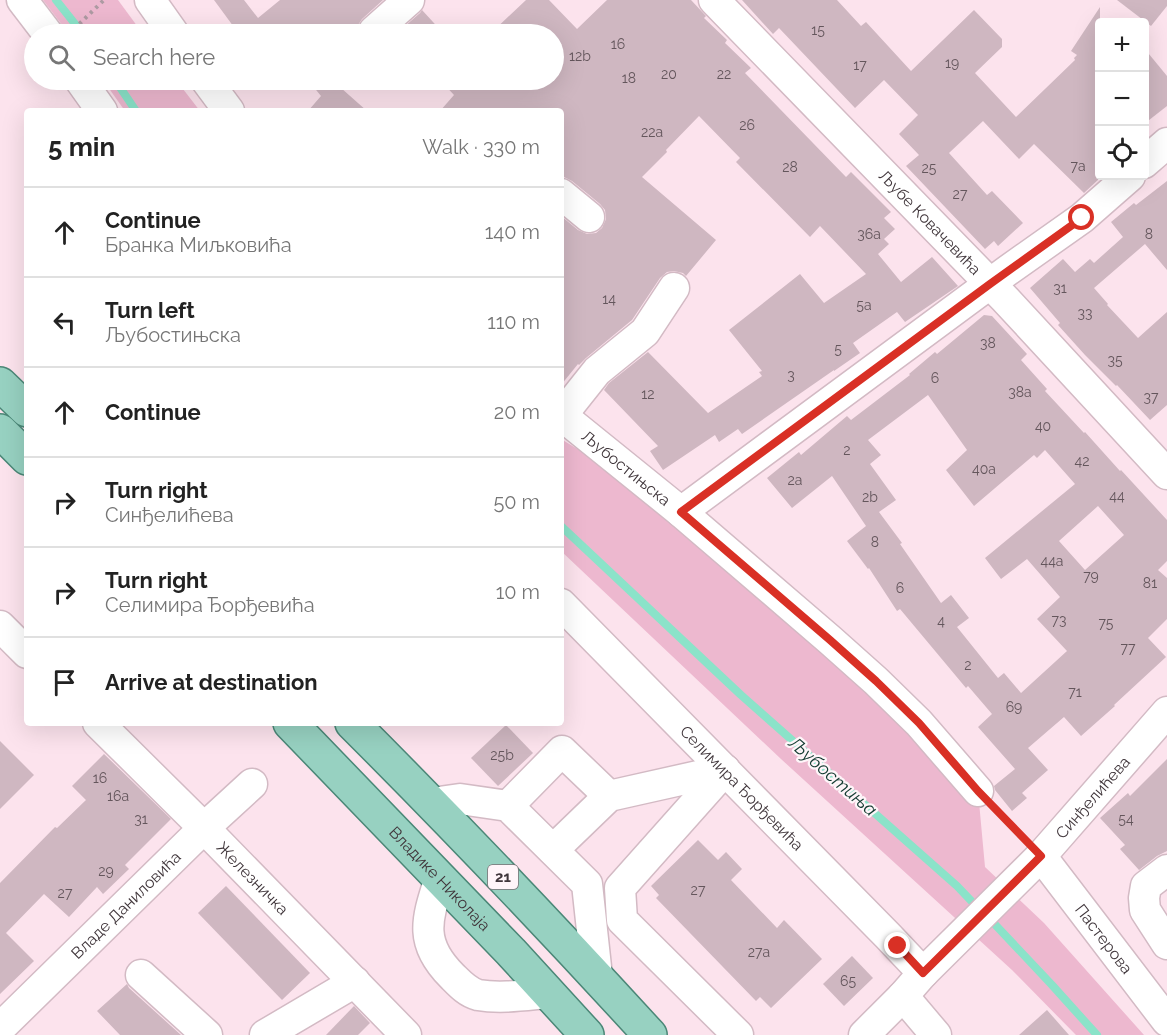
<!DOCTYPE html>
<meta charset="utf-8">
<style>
body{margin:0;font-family:Raleway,sans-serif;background:#f6f6f6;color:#222}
.controls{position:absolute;right:18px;top:18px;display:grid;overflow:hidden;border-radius:6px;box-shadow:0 6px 24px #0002}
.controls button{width:54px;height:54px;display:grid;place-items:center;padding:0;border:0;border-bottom:2px solid #e0e0e0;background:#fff;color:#222;font:30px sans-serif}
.stop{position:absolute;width:18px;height:18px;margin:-14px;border:4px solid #d93025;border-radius:50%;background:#fff}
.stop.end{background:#d93025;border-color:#fff;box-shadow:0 2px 6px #0008}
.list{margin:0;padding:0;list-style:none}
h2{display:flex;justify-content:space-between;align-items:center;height:78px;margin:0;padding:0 24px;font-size:26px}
h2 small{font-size:20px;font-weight:400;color:#767676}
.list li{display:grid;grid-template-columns:39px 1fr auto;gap:18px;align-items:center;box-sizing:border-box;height:90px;padding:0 24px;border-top:2px solid #e0e0e0}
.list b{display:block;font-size:22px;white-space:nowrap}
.list p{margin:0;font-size:20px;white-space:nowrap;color:#767676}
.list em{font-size:20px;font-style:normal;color:#767676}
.icon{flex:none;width:33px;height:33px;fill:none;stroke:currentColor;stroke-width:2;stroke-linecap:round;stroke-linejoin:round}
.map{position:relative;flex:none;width:1167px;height:1035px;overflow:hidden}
.search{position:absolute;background:#fff;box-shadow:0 6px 24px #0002;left:24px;top:24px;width:540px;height:66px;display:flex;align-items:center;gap:15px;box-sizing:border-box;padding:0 21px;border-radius:33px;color:#767676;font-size:22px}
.panel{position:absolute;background:#fff;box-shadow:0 6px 24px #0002;left:24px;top:108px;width:540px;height:618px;border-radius:6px}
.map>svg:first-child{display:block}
.green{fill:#edb8cf}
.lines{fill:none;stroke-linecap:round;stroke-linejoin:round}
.stream{stroke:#8be3c9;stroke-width:8}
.building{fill:#cfb7c1;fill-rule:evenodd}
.minor-casing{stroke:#d3bac4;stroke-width:33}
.major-casing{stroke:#4b8777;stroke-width:36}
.path{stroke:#ad9aa2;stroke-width:4;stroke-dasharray:3 4.5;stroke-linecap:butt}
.minor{stroke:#fff;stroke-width:30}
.major{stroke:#97d1c1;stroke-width:33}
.route{stroke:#d93025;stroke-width:8}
.labels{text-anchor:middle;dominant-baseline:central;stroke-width:4.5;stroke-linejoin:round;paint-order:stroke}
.number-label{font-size:14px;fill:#64565c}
.shield{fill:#fff5f9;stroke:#796f74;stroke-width:1.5}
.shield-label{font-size:15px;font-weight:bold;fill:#40363b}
.street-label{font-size:16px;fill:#40363b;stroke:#fff5f9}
.water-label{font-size:18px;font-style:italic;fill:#123a30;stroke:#fff5f9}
</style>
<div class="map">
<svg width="1167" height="1035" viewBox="0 0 1167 1035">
<rect width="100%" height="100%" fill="#fce3ed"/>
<g class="green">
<path d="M43 0H118L143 34H69Z"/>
<path d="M103 80H176L200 111H125Z"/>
<path d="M561 439 681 512 978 791 985 867 1044 923 1144 1035H1076L1012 970 781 759 561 551Z"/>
</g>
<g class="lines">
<g class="stream">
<path d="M56 0 83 34"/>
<path d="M115 80 136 111"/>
<path d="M561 526 741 695 957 886 978 908"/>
<path d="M987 916 1052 985 1097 1035"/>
</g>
</g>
<g class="building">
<path d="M214 0H244L258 18 280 0H383L362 19 358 25 357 33 355 34H239Z"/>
<path d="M526 0H549L577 29 607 0H691L706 16 704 18 727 40 725 43 751 68 745 73 846 177 851 172 891 212 884 218 895 229 884 239 889 244 878 254 901 282 932 257 958 286 905 322 897 312 853 343 860 353 834 371V370L742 434 738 429 719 442 715 435 663 470 650 451 658 446 604 390 609 383 648 352 708 413 762 376 759 372 762 371 729 330 800 274 824 303 866 274 820 226 810 237 736 162 740 158 699 116 666 150 667 152 642 177 716 240 686 276 683 273 674 271 667 272 660 278 632 320 586 358 579 365 578 364 561 385V216L578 230 587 234 596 233 602 228 606 219 605 210 600 204 572 181 564 177H561V111H440L454 95 440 80H554V34H490Z"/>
<path d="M742 0H837L861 26 866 22 911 71 974 10 1002 39V47L975 73 1016 117 1075 60 1074 58 1077 55 1071 51 1100 7V178L1084 193 1034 144 1019 159 983 121 949 153 987 195 992 191 1023 223 998 246 994 241 985 249 906 166 919 155 899 134 918 115 884 80 855 108 779 28 773 34Z"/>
<path d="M1117 0H1167V6L1151 26Z"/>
<path d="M422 10 444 34H396L420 13Z"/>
<path d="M1144 48 1167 76V106L1144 124Z"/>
<path d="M308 80H332L367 111H308L321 96Z"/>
<path d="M1167 181V270L1145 244 1094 288 1108 304 1107 305 1138 338 1167 312V405L1150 420 1117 385 1116 386 1085 355 1058 325 1060 323 1030 288 1063 259 1075 272 1090 259 1094 263 1123 237 1111 222 1134 203 1136 205Z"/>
<path d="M984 315 992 316 1027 354 1021 360 1047 389 1045 391 1084 433 1085 432 1120 471 1121 470 1167 520V561L1158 570 1167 578V619L1148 638 1166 657 1114 705 1115 706 1081 736 1064 717 1028 748 1048 770 1022 793 1027 798 1012 811 995 790 994 786 1015 769 978 727 992 714 968 686 966 688 900 609 897 611 869 568 868 569 847 541 866 526 832 476 792 508 767 478 799 452 801 455 847 416 851 420 910 375 909 374 935 352 937 354ZM928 395 967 450 946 470 974 506 1034 455 1037 458 1045 450 1075 484 985 558 1001 579 1027 559 1060 597 1037 619 1067 651 1021 693 1004 673 998 678 957 627 969 618 951 595 941 603 900 544 902 543 879 512 896 500 870 464 881 455 868 440ZM1098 506 1124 535 1085 570 1059 541Z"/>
<path d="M506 725 533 753 498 786 471 758Z"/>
<path d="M0 741 34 775 0 809Z"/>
<path d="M104 754 171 819 125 865 129 869 103 894 97 887 69 917 44 894 6 933 34 961 0 994V883L55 827 57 828 86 800 72 786Z"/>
<path d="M1167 759V851L1157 856 1139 870 1120 849 1125 845 1100 818 1128 793 1130 796Z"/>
<path d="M698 840 718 860 726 852 742 869 731 880 777 928 784 920 822 959 771 1008 760 997 756 1001 656 898 659 895 651 886Z"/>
<path d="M226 886 310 973 282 1000 198 913Z"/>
<path d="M852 956 873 978 844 1006 823 984Z"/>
<path d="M127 984 129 988 181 1035H120L97 1011Z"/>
<path d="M354 1006 370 1023 358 1035H326Z"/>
<path d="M1047 1010 1069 1035H1019Z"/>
</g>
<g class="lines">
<g class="minor-casing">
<g id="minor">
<path d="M22 0 48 34"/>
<path d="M150 0 174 34"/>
<path id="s1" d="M714 0 1005 299 1167 474"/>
<path d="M374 31 409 0"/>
<path d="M80 80 102 111"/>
<path d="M206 80 229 111"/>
<path d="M1144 163 1167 143"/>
<path d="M561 194 589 217"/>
<path id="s2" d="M561 415 681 512 830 640 876 681 919 723 978 791"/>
<path d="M562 415 597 371 645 332 674 288"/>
<path d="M681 512 1007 271 1082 218 1130 176"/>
<path id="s3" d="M561 604 888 936 923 973"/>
<path d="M0 626 27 653"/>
<path id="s4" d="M98 723 204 828 406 1035"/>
<path d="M725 770 620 888 622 920 738 1035"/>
<path d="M432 803 460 799 508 806 587 884 597 976"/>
<path d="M508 806 562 751 609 796"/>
<path d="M553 850 609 796 725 770"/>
<path id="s5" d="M1041 856 1167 1021"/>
<path d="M1167 870 1146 886 1144 898 1145 910 1167 944"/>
<path d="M440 878C427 919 418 942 452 976 460 984 467 992 478 995 501 999 526 995 548 993"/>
<path d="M141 975 207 1035"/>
<path d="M903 996 936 1035"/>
<path id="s6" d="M0 1028 204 828 252 784"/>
<path d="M265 1035 355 982"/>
<path id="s7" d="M864 1035 903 996 923 973 1041 856 1167 712"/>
</g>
</g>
<g class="major-casing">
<g id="major">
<path d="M0 384 27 410"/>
<path d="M0 431 27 458"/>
<path id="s8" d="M290 723 511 952 587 1035"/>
<path d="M352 723C454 825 553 929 650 1035"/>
</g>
</g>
<g class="path">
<path d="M74 29 104 0"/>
<path d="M996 809 1024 838"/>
</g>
<use href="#minor" class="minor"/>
<use href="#major" class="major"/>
</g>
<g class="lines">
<path class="route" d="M898 946 923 973 1041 856 978 791 919 723 876 681 830 640 681 512 990 284 1082 218"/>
</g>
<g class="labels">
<g class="number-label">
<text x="818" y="30">15</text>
<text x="618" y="44">16</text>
<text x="580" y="56">12b</text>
<text x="952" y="63">19</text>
<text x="860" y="65">17</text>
<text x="669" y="74">20</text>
<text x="724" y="74">22</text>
<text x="629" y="78">18</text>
<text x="747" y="125">26</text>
<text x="652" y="132">22a</text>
<text x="1078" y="166">7a</text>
<text x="790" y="167">28</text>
<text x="929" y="168">25</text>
<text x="960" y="194">27</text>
<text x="869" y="234">36a</text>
<text x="1149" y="234">8</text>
<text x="1060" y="288">31</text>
<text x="609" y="299">14</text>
<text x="864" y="305">5a</text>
<text x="1085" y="313">33</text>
<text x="988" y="343">38</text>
<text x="838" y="349">5</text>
<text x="1115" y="360">35</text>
<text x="791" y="375">3</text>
<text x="935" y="378">6</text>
<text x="1020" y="392">38a</text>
<text x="648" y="394">12</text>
<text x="1151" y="397">37</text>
<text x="1043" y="426">40</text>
<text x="847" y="450">2</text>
<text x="1082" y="461">42</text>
<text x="984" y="469">40a</text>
<text x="795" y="480">2a</text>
<text x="1117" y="496">44</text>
<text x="870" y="497">2b</text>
<text x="875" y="542">8</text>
<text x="1052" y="561">44a</text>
<text x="1091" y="576">79</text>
<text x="1150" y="583">81</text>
<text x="900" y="588">6</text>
<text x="1059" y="620">73</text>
<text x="941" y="621">4</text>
<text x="1106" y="623">75</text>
<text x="1128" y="648">77</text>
<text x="968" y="665">2</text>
<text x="1075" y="692">71</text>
<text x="1014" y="707">69</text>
<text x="502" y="755">25b</text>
<text x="100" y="778">16</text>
<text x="118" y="796">16a</text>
<text x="141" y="819">31</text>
<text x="1126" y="819">54</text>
<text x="106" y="871">29</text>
<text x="698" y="890">27</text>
<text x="65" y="893">27</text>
<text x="759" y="952">27a</text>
<text x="848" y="981">65</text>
</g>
<rect class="shield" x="488" y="865" width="30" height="24" rx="4.5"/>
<g class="shield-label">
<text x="503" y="877">21</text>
</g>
<g class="street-label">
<text stroke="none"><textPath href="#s1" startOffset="310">Љубе Ковачевића</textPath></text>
<text stroke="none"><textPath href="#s2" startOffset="84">Љубостињска</textPath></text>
<text stroke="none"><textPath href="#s3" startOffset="258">Селимира Ђорђевића</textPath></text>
<text stroke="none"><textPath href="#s7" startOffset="330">Синђелићева</textPath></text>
<text stroke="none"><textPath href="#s4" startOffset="219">Железничка</textPath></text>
<text stroke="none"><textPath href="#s8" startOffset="216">Владике Николаја</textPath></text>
<text stroke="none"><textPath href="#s6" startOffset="176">Владе Даниловића</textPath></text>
<text stroke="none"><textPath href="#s5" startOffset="104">Пастерова</textPath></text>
</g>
<g class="water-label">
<text transform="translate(833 776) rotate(41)">Љубостиња</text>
</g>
</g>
</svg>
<div class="controls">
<button>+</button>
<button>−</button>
<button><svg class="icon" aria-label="locate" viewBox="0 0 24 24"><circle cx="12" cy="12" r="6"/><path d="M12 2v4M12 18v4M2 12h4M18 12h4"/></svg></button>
</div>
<div class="stop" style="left:1082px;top:218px"></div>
<div class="stop end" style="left:898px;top:946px"></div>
<div class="search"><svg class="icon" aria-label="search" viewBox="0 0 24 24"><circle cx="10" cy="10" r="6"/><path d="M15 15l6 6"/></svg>Search here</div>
<section class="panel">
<h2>5 min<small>Walk · 330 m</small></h2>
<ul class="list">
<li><svg class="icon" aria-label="ahead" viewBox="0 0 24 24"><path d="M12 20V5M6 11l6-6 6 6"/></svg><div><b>Continue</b><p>Бранка Миљковића</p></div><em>140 m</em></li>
<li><svg class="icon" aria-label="left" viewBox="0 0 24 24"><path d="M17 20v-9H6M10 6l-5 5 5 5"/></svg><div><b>Turn left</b><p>Љубостињска</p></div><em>110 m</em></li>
<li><svg class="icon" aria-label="ahead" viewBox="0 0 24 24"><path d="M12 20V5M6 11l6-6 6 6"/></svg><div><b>Continue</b></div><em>20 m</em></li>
<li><svg class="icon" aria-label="right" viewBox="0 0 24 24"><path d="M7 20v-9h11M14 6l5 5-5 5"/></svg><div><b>Turn right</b><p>Синђелићева</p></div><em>50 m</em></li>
<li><svg class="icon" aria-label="right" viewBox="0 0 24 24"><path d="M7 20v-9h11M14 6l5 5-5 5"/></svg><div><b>Turn right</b><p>Селимира Ђорђевића</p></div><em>10 m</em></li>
<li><svg class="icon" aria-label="arrive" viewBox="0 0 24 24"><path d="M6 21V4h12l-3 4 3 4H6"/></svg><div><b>Arrive at destination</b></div></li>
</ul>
</section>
</div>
